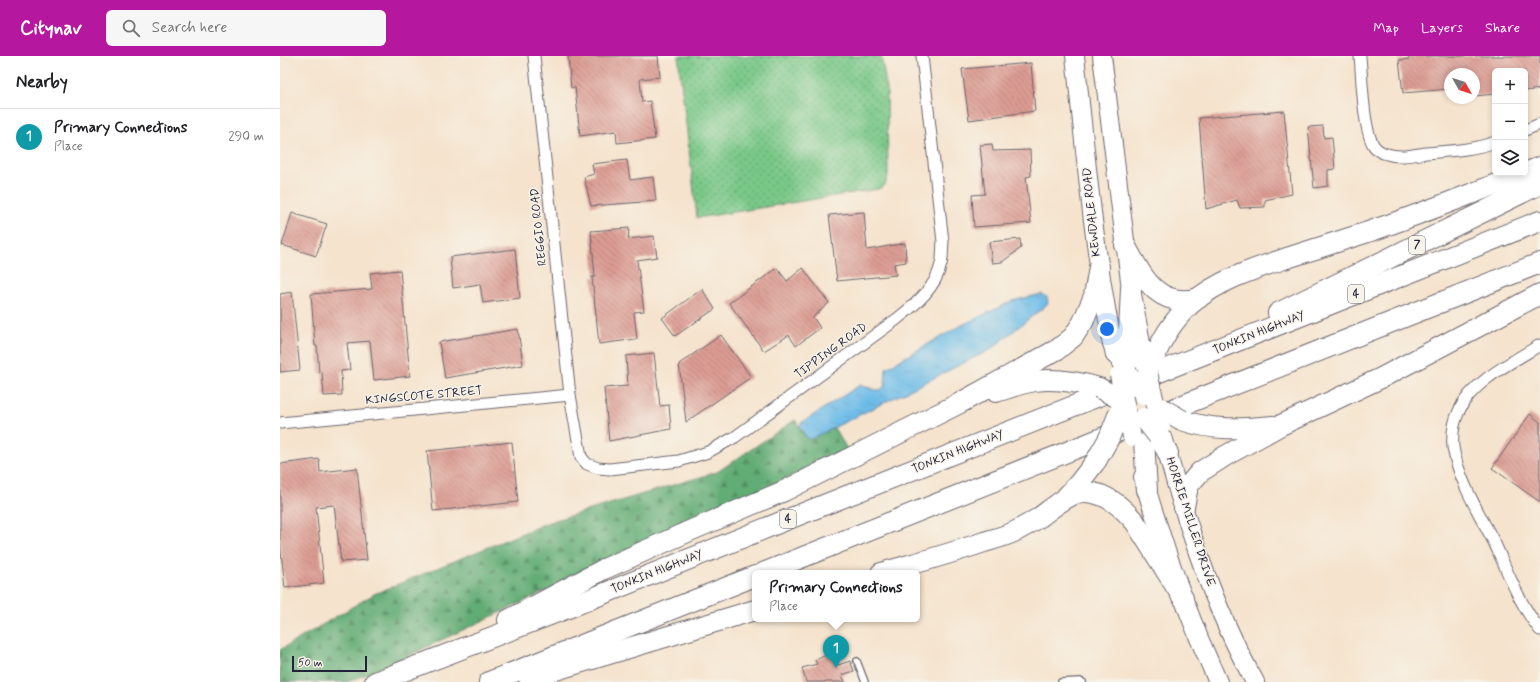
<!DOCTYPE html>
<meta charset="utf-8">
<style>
body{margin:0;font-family:Mynerve,sans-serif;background:#f6f6f6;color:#202124}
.controls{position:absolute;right:12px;top:12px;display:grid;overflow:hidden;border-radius:6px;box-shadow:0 2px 6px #0003}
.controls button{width:36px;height:36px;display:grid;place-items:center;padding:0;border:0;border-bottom:1px solid #e0e0e0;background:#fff;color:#202124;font:20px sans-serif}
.compass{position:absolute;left:1164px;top:12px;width:36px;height:36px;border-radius:50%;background:#fff;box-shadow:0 2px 6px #0003;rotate:129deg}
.scale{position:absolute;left:12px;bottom:10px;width:75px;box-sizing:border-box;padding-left:4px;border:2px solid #22223b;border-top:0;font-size:11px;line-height:14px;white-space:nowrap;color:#22223b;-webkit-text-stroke:3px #f7f3e8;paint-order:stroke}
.you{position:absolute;left:827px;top:273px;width:14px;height:14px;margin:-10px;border:3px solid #fff;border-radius:50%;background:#1a73e8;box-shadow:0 0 0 6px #1a73e833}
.badge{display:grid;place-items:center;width:26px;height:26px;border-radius:50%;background:#b5179e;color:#fff;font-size:13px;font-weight:700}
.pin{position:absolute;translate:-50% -33px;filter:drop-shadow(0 1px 2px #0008)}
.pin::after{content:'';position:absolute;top:21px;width:14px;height:12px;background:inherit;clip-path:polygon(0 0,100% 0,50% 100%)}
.popup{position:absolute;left:472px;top:514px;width:168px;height:52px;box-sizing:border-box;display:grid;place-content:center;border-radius:6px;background:#fff;filter:drop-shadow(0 1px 3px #0005);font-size:13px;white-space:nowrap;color:#757577}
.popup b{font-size:15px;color:#202124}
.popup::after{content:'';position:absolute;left:50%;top:100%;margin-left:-8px;border:8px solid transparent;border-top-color:#fff}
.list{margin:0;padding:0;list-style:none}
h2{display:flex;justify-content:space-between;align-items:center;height:52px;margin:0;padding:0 16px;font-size:17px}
h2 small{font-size:13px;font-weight:400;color:#757577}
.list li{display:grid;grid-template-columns:26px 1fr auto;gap:12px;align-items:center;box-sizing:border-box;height:56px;padding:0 16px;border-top:1px solid #e0e0e0}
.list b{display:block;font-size:15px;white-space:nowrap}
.list p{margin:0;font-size:13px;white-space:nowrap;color:#757577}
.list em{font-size:13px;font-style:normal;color:#757577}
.icon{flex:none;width:22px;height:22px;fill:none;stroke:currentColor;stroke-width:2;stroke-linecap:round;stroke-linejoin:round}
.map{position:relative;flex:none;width:1260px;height:626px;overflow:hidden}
header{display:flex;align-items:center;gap:24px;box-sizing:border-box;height:56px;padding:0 20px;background:#b5179e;color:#fff}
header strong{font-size:19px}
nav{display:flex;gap:22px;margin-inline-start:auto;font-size:14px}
.search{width:280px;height:36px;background:#f6f6f6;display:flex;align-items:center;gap:10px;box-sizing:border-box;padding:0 14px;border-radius:6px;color:#757577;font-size:15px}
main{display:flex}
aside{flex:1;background:#fff}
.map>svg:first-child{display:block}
.grass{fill:url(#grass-dots);stroke:#4e7562}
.forest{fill:url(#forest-firs);stroke:#426758}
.water{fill:url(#water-ripples);stroke:#486f92}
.building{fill:url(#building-back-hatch)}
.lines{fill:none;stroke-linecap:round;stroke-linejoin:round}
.service-casing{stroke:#6c666e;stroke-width:8}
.minor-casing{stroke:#6c666e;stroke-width:13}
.primary-casing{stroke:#6c666e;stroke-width:20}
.motorway-casing{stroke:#6c666e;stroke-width:22}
.service{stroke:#fff;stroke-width:5.5}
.minor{stroke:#fff;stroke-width:11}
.primary{stroke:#fff;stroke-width:18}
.motorway{stroke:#fff;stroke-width:20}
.primary-bridge-casing{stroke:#6c666e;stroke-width:20;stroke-linecap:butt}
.motorway-bridge-casing{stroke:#6c666e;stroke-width:22;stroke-linecap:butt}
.primary-bridge{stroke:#fff;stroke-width:18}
.motorway-bridge{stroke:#fff;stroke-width:20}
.labels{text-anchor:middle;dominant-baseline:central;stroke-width:3;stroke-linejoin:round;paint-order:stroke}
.shield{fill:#f7f3e8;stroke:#62616f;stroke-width:1}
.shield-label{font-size:11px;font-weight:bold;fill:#22223b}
.street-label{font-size:12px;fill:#22223b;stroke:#f7f3e8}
</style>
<header>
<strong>Citynav</strong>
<div class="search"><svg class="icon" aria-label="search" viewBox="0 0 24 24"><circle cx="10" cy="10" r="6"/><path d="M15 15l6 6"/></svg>Search here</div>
<nav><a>Map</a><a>Layers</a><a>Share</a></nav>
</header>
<main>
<aside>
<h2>Nearby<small></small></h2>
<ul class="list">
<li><span class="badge" style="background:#0f9aa8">1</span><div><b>Primary Connections</b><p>Place</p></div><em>290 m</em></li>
</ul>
</aside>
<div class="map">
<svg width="1260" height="626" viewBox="0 0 1260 626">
<defs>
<pattern id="grass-dots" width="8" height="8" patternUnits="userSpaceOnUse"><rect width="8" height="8" fill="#79c888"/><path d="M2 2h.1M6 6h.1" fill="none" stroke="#63a270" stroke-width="1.8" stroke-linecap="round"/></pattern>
<pattern id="forest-firs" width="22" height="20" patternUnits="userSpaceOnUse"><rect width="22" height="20" fill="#62ac74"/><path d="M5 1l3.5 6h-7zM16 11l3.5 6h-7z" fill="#508c60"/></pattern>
<pattern id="water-ripples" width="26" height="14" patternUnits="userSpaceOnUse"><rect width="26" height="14" fill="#6dbce8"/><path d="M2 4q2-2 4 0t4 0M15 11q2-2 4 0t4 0" fill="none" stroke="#5ea1c8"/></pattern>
<pattern id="building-back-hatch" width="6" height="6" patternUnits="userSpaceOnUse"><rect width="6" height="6" fill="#dc9c93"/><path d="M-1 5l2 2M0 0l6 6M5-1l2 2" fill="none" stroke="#b27f79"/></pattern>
</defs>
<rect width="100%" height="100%" fill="#f7f3e8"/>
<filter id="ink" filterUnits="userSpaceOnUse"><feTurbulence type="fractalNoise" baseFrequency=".025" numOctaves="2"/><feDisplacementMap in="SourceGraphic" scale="8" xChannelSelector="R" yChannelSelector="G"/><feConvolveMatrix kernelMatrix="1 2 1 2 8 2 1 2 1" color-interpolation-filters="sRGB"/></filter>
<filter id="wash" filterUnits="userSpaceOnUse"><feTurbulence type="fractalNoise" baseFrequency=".012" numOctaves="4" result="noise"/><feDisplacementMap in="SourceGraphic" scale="16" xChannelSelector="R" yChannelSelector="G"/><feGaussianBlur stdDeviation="0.9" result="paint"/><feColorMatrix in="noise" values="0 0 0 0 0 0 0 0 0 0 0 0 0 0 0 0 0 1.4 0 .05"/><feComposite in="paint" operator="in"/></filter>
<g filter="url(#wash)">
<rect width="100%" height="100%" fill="#f5e3cd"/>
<path class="grass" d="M398 0H601L607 33 608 120 605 129 598 133 417 162Z"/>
<path class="forest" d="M515 364 529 383 554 372 568 394 93 616 67 626H0V594L94 538 269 466 437 416Z"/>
<path class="water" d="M761 238 767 241 768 247 765 250 710 294 531 383 527 382 520 371 521 367 580 329 596 334H601L605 329 606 312 678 271 732 245Z"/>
<g id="blocks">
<g class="building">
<path d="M288 0H378L380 21 360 23 362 46 370 45 375 83 337 87 336 75 300 80 295 31 291 32Z"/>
<path d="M1129 0H1260V33L1245 35V15H1215V38L1195 40 1194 18H1170V33L1123 37 1119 4 1129 3Z"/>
<path d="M751 7 755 55 689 64 682 13Z"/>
<path d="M1004 55 1012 138 985 144V151L960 152 957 144 926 153 919 62Z"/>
<path d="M1043 70 1044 82 1052 81 1055 113 1048 114V130L1034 132 1028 71Z"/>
<path d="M712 88 713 95 750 94 751 120 746 121 751 167 694 171 692 139 705 138 700 89Z"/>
<path d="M347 104 350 124 373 121 376 145 311 150 304 121 314 118 312 108Z"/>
<path d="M584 156 587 194 625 187 626 206 614 208 616 219 557 225 549 159Z"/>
<path d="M12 157 47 168 36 200 2 189Z"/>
<path d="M349 172 348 183 374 180 377 201 357 204 364 255 354 256 357 283 319 288 312 221H315L311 175Z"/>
<path d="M740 183 741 192 722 206 712 207 709 186Z"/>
<path d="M235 193 240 242 203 247 200 228 173 232 170 201Z"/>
<path d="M497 212 507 225 523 212 549 247 533 261 540 272 516 290 509 279 484 295 449 247Z"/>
<path d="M120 214 130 320 94 324 90 285 67 287 70 314 61 315 62 339 44 340 42 316 39 317 37 290H35L31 238 92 233 90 217Z"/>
<path d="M422 233 435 253 395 280 382 262Z"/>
<path d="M12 236 20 314 0 316V238Z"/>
<path d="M238 273 243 309 165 322 159 286Z"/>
<path d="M441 279 471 321 406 366 399 308Z"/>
<path d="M374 297 380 350 389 349 391 373 329 385 324 332 348 330 346 300Z"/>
<path d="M1250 358 1260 366V446L1212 412Z"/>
<path d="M232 386 238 446 153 455 147 395Z"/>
<path d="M39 403 40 416 77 412 87 504 61 506 54 449 36 451 44 527 5 532 0 486V408Z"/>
<path d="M553 596 558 609 570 605 574 615 562 619 565 626H526L522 612 537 608 535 604Z"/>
</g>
</g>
</g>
<g filter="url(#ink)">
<use href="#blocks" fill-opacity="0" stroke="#6c666e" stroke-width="1"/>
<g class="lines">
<g class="service-casing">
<g id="service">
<path d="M577 605 585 626"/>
<path d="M781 626 800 625 803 626"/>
</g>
</g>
<g class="minor-casing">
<g id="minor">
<path d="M254 0 290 339 301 401 307 408 318 412 330 413 399 405 428 396 455 381 617 263C636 248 656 232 661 208 663 201 662 193 663 186L642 0"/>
<path d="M1080 0C1082 21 1083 74 1094 90 1097 94 1102 97 1107 98 1119 102 1133 99 1146 97 1169 95 1193 94 1215 86"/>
<path d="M1245 74 1260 68"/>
<path d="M1260 289C1234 305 1191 326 1179 355 1174 365 1172 379 1173 391 1178 423 1200 459 1215 488 1228 517 1240 549 1260 574"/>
<path d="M0 367 290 339"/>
</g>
</g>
<g class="primary-casing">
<g id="primary">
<path d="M795 0C806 100 814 201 835 299"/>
<path d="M822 0 851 233 865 309"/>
<path d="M884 384C906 467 933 551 975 626"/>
<path d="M863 421C883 491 908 560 938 626"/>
</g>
</g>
<g class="motorway-casing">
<g id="motorway">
<path d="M1245 117 1260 111"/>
<path d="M845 189C862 219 877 254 919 242"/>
<path d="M998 257 1260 128"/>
<path d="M832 285 847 317"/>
<path d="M847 317 851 233"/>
<path d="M868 318C877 291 890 266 912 247 939 224 974 213 1007 202 1035 193 1063 184 1091 175 1143 157 1194 137 1244 117"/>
<path d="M716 336C729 332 742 327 755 325 777 322 798 326 819 332"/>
<path d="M873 361 1260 207"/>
<path d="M902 364C932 375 962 373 993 370"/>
<path d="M863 368 867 434"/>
<path d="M878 380 888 397"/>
<path d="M786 441 799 427 816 405"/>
<path d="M904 451 908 430 920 416 945 400 1001 369 1101 322 1260 238"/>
<path d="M483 517 842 374"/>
<path d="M601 517C636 507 670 498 704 486 714 483 726 480 736 475 744 471 752 466 760 461 771 453 790 436 804 436 826 436 842 451 855 466L903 542"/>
<path d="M228 564 324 513 414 473 504 435 680 347 778 293 793 281 803 266 814 240 819 211"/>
<path d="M249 622 475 554"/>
<path d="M95 626 288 552 501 466 1260 165"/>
<path d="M209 626 475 520"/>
</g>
</g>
<use href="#service" class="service"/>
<use href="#minor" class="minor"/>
<use href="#primary" class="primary"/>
<use href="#motorway" class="motorway"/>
<g class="primary-bridge-casing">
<g id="primary-bridge">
<path d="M868 317 881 371"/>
<path d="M839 319 852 381"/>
</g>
</g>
<g class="motorway-bridge-casing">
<g id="motorway-bridge">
<path d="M847 317 855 330"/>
<path d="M819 332 836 341"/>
<path d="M864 338 868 318"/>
<path d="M881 352 902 364"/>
<path d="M864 362 878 380"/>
<path d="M816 405 829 382 839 357"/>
</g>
</g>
<use href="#primary-bridge" class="primary-bridge"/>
<use href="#motorway-bridge" class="motorway-bridge"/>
</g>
</g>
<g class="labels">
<g class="shield">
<rect x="1129" y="180" width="16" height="18" rx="3"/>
<rect x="1068" y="229" width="16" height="18" rx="3"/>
<rect x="500" y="454" width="16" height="18" rx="3"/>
</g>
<g class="shield-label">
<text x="1137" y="189">7</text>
<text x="1076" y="238">4</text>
<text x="508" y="463">4</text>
</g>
<g class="street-label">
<text transform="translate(812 156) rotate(-96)">KEWDALE ROAD</text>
<text transform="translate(259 171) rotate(-96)">REGGIO ROAD</text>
<text transform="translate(979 277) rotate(-22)">TONKIN HIGHWAY</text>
<text transform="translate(551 295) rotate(-36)">TIPPING ROAD</text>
<text transform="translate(144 340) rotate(-5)">KINGSCOTE STREET</text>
<text transform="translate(678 396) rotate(-22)">TONKIN HIGHWAY</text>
<text transform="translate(910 466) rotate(72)">HORRIE MILLER DRIVE</text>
<text transform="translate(377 516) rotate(-22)">TONKIN HIGHWAY</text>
</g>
</g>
</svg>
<div class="controls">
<button>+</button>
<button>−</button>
<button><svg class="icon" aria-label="layers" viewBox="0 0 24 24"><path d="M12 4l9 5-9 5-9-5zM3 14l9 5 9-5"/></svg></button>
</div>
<svg class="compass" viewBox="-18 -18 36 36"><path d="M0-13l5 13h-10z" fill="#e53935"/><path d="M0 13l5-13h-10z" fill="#757577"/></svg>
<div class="scale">50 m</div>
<div class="you"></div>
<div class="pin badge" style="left:556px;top:612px;background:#0f9aa8">1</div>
<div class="popup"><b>Primary Connections</b>Place</div>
</div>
</main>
